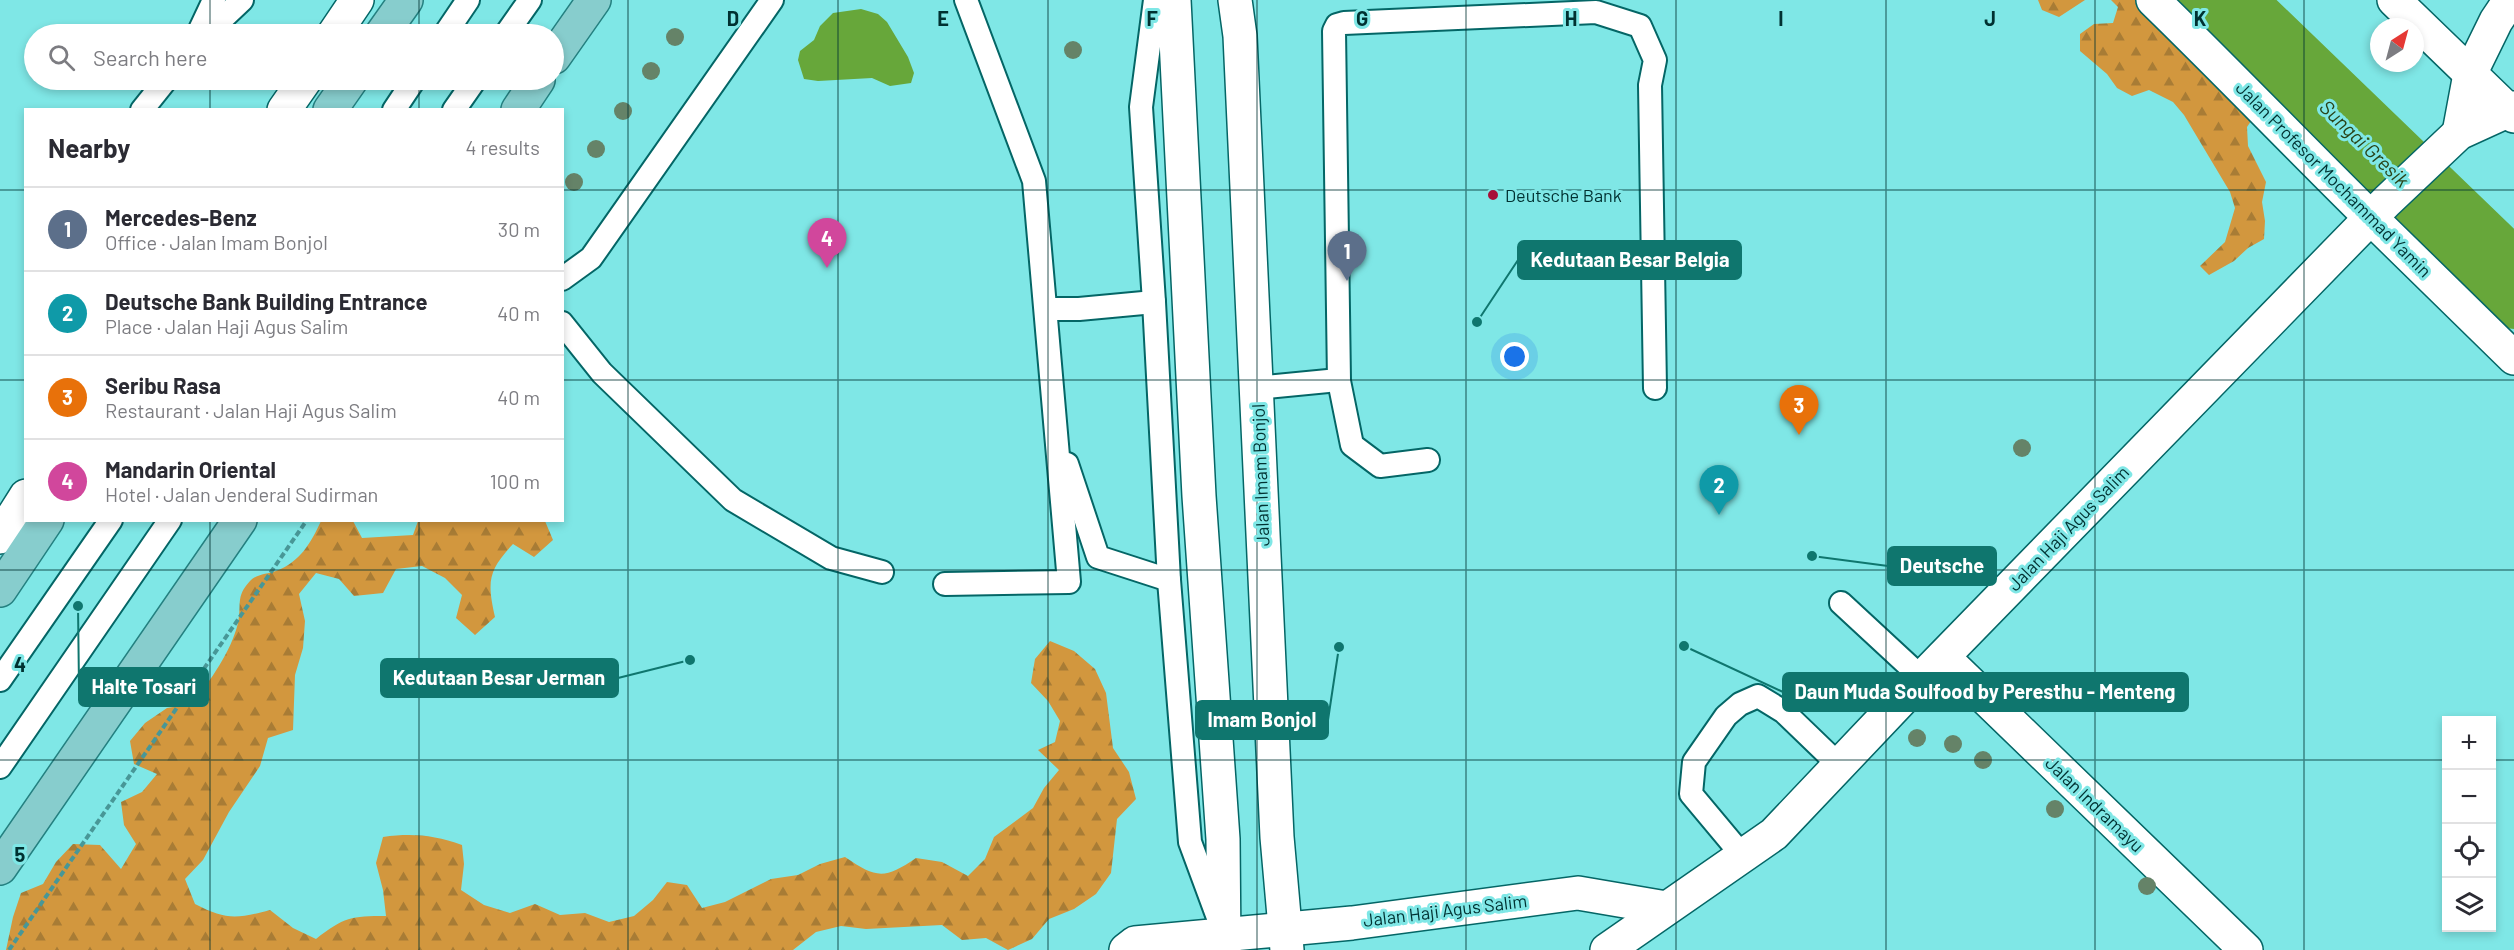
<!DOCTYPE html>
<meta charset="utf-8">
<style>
body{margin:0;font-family:Barlow,sans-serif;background:#f7f7f7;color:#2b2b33}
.controls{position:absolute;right:18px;bottom:18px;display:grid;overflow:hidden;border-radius:0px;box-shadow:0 3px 9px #0003}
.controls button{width:54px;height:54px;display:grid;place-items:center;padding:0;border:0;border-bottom:2px solid #e1e1e2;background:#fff;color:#2b2b33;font:30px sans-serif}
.compass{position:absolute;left:2370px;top:18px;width:54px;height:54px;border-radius:50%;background:#fff;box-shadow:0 3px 9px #0003;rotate:36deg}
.you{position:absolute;left:1515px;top:357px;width:21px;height:21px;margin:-15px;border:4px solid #fff;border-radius:50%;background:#1a73e8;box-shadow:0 0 0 9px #1a73e833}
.badge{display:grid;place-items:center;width:39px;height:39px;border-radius:50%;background:#a70f39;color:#fff;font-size:20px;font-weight:700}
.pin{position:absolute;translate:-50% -50px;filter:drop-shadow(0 2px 3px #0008)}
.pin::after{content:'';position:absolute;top:32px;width:21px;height:18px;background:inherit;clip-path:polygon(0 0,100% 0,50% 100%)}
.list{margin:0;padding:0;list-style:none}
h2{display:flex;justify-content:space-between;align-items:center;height:78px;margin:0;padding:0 24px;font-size:26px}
h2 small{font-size:20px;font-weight:400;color:#7c7c81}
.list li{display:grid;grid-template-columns:39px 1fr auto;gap:18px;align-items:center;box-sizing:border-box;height:84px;padding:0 24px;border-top:2px solid #e1e1e2}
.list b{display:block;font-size:22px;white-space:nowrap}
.list p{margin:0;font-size:20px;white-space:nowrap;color:#7c7c81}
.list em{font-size:20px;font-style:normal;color:#7c7c81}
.icon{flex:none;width:33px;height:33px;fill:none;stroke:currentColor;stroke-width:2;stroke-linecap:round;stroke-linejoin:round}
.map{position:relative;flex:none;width:2514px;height:950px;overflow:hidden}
.search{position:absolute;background:#fff;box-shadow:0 3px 9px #0003;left:24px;top:24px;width:540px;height:66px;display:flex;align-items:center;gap:15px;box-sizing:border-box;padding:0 21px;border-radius:33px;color:#7c7c81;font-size:22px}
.panel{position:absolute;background:#fff;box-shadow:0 3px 9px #0003;left:24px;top:108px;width:540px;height:414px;border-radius:0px}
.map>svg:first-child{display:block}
.forest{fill:url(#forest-firs)}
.water{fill:#67a73a}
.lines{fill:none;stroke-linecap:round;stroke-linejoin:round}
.river{stroke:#67a73a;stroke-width:84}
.lane-casing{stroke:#046666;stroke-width:26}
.street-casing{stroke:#046666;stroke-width:36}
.secondary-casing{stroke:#046666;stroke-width:36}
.primary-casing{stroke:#248080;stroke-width:36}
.path{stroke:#489797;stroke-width:4;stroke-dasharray:6 3;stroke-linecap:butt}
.lane{stroke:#fff;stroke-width:22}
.street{stroke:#fff;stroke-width:33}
.secondary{stroke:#fff;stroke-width:33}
.primary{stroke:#87cdcd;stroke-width:33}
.tree{fill:#658368}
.grid{fill:none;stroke:#003131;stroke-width:1.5;stroke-opacity:0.55}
.poi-dot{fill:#a70f39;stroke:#7fe7e6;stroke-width:2}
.labels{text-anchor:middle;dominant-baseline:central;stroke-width:6;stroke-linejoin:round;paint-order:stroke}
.street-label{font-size:18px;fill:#003131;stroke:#7fe7e6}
.poi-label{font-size:18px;fill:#003131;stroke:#7fe7e6;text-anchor:start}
.water-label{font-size:20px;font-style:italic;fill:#294318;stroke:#7fe7e6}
.grid-label{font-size:20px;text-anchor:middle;font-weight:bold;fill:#003131;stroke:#7fe7e6;stroke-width:6;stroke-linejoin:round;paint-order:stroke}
.leader{fill:none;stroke:#0f766e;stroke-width:2}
.callout-dot{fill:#0f766e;stroke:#7fe7e6;stroke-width:2}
.callout{fill:#0f766e;stroke:#0f766e;stroke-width:2}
.callout-label{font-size:20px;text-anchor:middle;font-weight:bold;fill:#fff}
</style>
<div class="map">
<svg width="2514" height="950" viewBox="0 0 2514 950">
<defs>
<pattern id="forest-firs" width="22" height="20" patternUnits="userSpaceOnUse" patternTransform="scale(1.5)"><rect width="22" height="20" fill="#d2973e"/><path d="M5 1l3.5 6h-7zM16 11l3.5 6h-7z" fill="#a87c35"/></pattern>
</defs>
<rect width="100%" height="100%" fill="#7fe7e6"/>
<g class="forest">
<path d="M2038 0H2085L2059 17 2042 10Z"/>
<path d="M2111 0C2141 0 2185 0 2213 5 2229 11 2232 24 2243 32 2259 44 2278 45 2295 52L2311 88 2335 121 2331 141 2316 153 2258 111 2247 127 2248 146 2266 182 2262 202 2265 221 2264 239 2248 248 2234 261 2209 275 2200 266 2225 242 2235 208 2230 192 2184 115 2173 102 2149 90 2132 96 2117 88 2107 74 2080 51V34L2094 24 2113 23 2118 7Z"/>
<path d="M321 521H353L362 538 413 535 418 521H545L553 540 534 557 513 544C488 571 487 581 495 617L475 635 456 618 462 595 445 578 422 566 396 569 383 593 354 596 339 579 316 573 299 594 305 621 303 648 295 675 293 730 268 738 260 766 229 812 203 860 185 879 195 904C226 920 236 919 270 910L293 928 316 939C344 917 351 916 386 916L383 890 376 863 383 837C412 833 434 835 462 845L464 864 461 890 484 905 510 913 535 904 560 915 585 913 609 922 634 916 653 900 667 882 687 885 702 908 725 902 771 879 798 875 820 864 845 857C876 878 884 880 916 858L942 862 968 876 985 859 994 837 1033 808 1044 788 1059 770 1038 750 1055 742 1060 721 1048 701 1031 683 1035 659 1050 641 1074 651 1095 669 1106 693 1113 748 1129 772 1136 799 1117 819 1111 873 1096 894 1074 909 1049 919 1032 939 1008 950 986 938 962 940 942 925 866 929 841 926 816 932 793 950H6L13 917 21 893 43 884 56 862 73 844 100 845 121 869 136 844 124 825 121 802 142 792 157 774 134 764 130 741 145 723 167 708 192 704C210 681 231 652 238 623 242 605 235 597 250 581 256 574 268 574 276 571 300 562 311 543 321 521Z"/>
</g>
<path class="water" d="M861 9 878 14 887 22 908 57 914 73 911 83 890 86 872 78 818 81 804 79 798 60 800 51 814 40 820 26 833 13Z"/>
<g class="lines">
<path class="river" d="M2216 0 2514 287"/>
<g class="lane-casing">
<g id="lane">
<path d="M1155 0 1141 107 1154 302 1169 580 1190 842 1217 915"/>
<path d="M198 34 214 0"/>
<path d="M206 34 242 0"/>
<path d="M445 34 468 0"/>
<path d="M506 34 530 0"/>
<path d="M142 110 166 80"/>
<path d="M394 110 414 80"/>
<path d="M454 110 475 80"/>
<path d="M562 279 591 258 772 0"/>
<path d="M1046 309H1079L1154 302"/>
<path d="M562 323 602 373 733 500 831 558 882 572"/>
<path d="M1256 388 1328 381"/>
<path d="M1428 460 1380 466 1352 445 1339 381 1334 31 1337 25 1344 23 1596 12 1640 26 1655 60 1650 85 1655 388"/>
<path d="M1067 464 1098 557 1169 580"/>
<path d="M945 584 1069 582 1034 181 966 0"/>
<path d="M1841 603 1922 678"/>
<path d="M0 680 111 520"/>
<path d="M0 767 170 520"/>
<path d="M1742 855 1691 794 1694 762 1726 716 1740 704 1758 696 1784 712 1839 765"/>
</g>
</g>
<g class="street-casing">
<g id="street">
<path d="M2153 0C2227 72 2298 146 2371 218"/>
<path d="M1943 657 2246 950"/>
</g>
</g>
<g class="secondary-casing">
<g id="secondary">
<path d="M1174 0 1199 496 1223 839 1224 950"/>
<path d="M1235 0 1240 36 1277 837 1287 950"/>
<path d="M2394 0 2514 116"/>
<path d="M334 34 357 0"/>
<path d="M284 110 305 80"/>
<path d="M2459 133 2470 74 2496 21 2510 0"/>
<path d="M2371 218 2514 358"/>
<path d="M0 537 26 496"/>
<path d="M1126 950 1135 943 1352 923 1578 893 1666 908"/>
<path d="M1607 950 1774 834 1922 678 2386 202 2459 133 2514 108"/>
</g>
</g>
<g class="primary-casing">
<g id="primary">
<path d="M382 34 406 0"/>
<path d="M554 57 594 0"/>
<path d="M330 110 351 80"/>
<path d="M518 110 538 80"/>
<path d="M0 590 47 520"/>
<path d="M0 868 240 520"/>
</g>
</g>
<path class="path" d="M9 950 307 520"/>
<use href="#lane" class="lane"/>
<use href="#street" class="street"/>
<use href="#secondary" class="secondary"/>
<use href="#primary" class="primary"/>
</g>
<g class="tree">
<circle cx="675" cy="37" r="9"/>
<circle cx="1073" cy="50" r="9"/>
<circle cx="651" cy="71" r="9"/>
<circle cx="623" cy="111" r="9"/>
<circle cx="596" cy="149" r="9"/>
<circle cx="574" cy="182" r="9"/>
<circle cx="2022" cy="448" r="9"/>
<circle cx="1917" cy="738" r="9"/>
<circle cx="1953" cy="744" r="9"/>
<circle cx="1983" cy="760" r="9"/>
<circle cx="2055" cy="809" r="9"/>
<circle cx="2147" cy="886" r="9"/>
</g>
<path class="grid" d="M210 0V34M419 0V34M628 0V950M838 0V950M1048 0V950M1257 0V950M1466 0V950M1676 0V950M1886 0V950M2095 0V950M2304 0V950M210 80V110M419 80V110M0 190H26M562 190H2514M0 380H26M562 380H2514M210 520V950M419 520V950M0 570H2514M0 760H2446M2492 760H2514"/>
<circle class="poi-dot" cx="1493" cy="195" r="6"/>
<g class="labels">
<g class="street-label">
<text transform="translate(2334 179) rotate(45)">Jalan Profesor Mochammad Yamin</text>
<text transform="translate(1260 475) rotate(-92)">Jalan Imam Bonjol</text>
<text transform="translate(2068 528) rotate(-46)">Jalan Haji Agus Salim</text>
<text transform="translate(2095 804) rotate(44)">Jalan Indramayu</text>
<text transform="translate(1445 910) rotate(-7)">Jalan Haji Agus Salim</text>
</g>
<g class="poi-label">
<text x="1505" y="195">Deutsche Bank</text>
</g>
<g class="water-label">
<text transform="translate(2365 143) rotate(44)">Sungai Gresik</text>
</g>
</g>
<g class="grid-label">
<text x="733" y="26">D</text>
<text x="943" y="26">E</text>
<text x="1152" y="26">F</text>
<text x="1362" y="26">G</text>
<text x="1571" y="26">H</text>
<text x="1781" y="26">I</text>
<text x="1990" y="26">J</text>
<text x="2200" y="26">K</text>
<text x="20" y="672">4</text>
<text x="20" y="862">5</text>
</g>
<path class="leader" d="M1477 322L1518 260M1812 556L1888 566M690 660L618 678M78 606L79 687M1684 646L1783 692M1339 647L1328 720"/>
<g class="callout-dot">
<circle cx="1477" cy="322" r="6"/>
<circle cx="1812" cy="556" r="6"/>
<circle cx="690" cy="660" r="6"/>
<circle cx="78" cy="606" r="6"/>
<circle cx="1684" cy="646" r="6"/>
<circle cx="1339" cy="647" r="6"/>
</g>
<g class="callout">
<rect x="1518" y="241" width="223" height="38" rx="6"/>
<rect x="1888" y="547" width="108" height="38" rx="6"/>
<rect x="381" y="659" width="237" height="38" rx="6"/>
<rect x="79" y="668" width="129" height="38" rx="6"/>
<rect x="1783" y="673" width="405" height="38" rx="6"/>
<rect x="1196" y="701" width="132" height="38" rx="6"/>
</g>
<g class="callout-label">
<text x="1630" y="267">Kedutaan Besar Belgia</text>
<text x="1942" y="573">Deutsche</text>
<text x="499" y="685">Kedutaan Besar Jerman</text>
<text x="144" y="694">Halte Tosari</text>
<text x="1985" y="699">Daun Muda Soulfood by Peresthu - Menteng</text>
<text x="1262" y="727">Imam Bonjol</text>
</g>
</svg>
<div class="controls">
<button>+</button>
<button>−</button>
<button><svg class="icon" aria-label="locate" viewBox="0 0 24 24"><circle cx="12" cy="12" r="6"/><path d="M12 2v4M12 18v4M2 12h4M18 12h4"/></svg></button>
<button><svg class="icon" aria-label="layers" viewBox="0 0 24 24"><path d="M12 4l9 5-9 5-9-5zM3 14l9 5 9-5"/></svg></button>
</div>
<svg class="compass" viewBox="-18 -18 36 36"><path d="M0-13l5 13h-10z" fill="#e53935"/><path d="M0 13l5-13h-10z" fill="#7c7c81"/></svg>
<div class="you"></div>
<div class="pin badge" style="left:1347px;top:281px;background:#5c6f8a">1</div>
<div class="pin badge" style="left:1719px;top:515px;background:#0f9aa8">2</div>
<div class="pin badge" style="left:1799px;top:435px;background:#e8710a">3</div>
<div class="pin badge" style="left:827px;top:268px;background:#d1479c">4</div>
<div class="search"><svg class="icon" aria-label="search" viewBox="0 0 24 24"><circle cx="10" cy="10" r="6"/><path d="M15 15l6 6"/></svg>Search here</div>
<section class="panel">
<h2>Nearby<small>4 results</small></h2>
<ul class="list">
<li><span class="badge" style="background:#5c6f8a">1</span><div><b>Mercedes-Benz</b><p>Office · Jalan Imam Bonjol</p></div><em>30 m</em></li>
<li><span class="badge" style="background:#0f9aa8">2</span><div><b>Deutsche Bank Building Entrance</b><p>Place · Jalan Haji Agus Salim</p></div><em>40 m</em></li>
<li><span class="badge" style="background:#e8710a">3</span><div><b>Seribu Rasa</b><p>Restaurant · Jalan Haji Agus Salim</p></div><em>40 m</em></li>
<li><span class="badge" style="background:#d1479c">4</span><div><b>Mandarin Oriental</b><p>Hotel · Jalan Jenderal Sudirman</p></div><em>100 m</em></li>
</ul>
</section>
</div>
